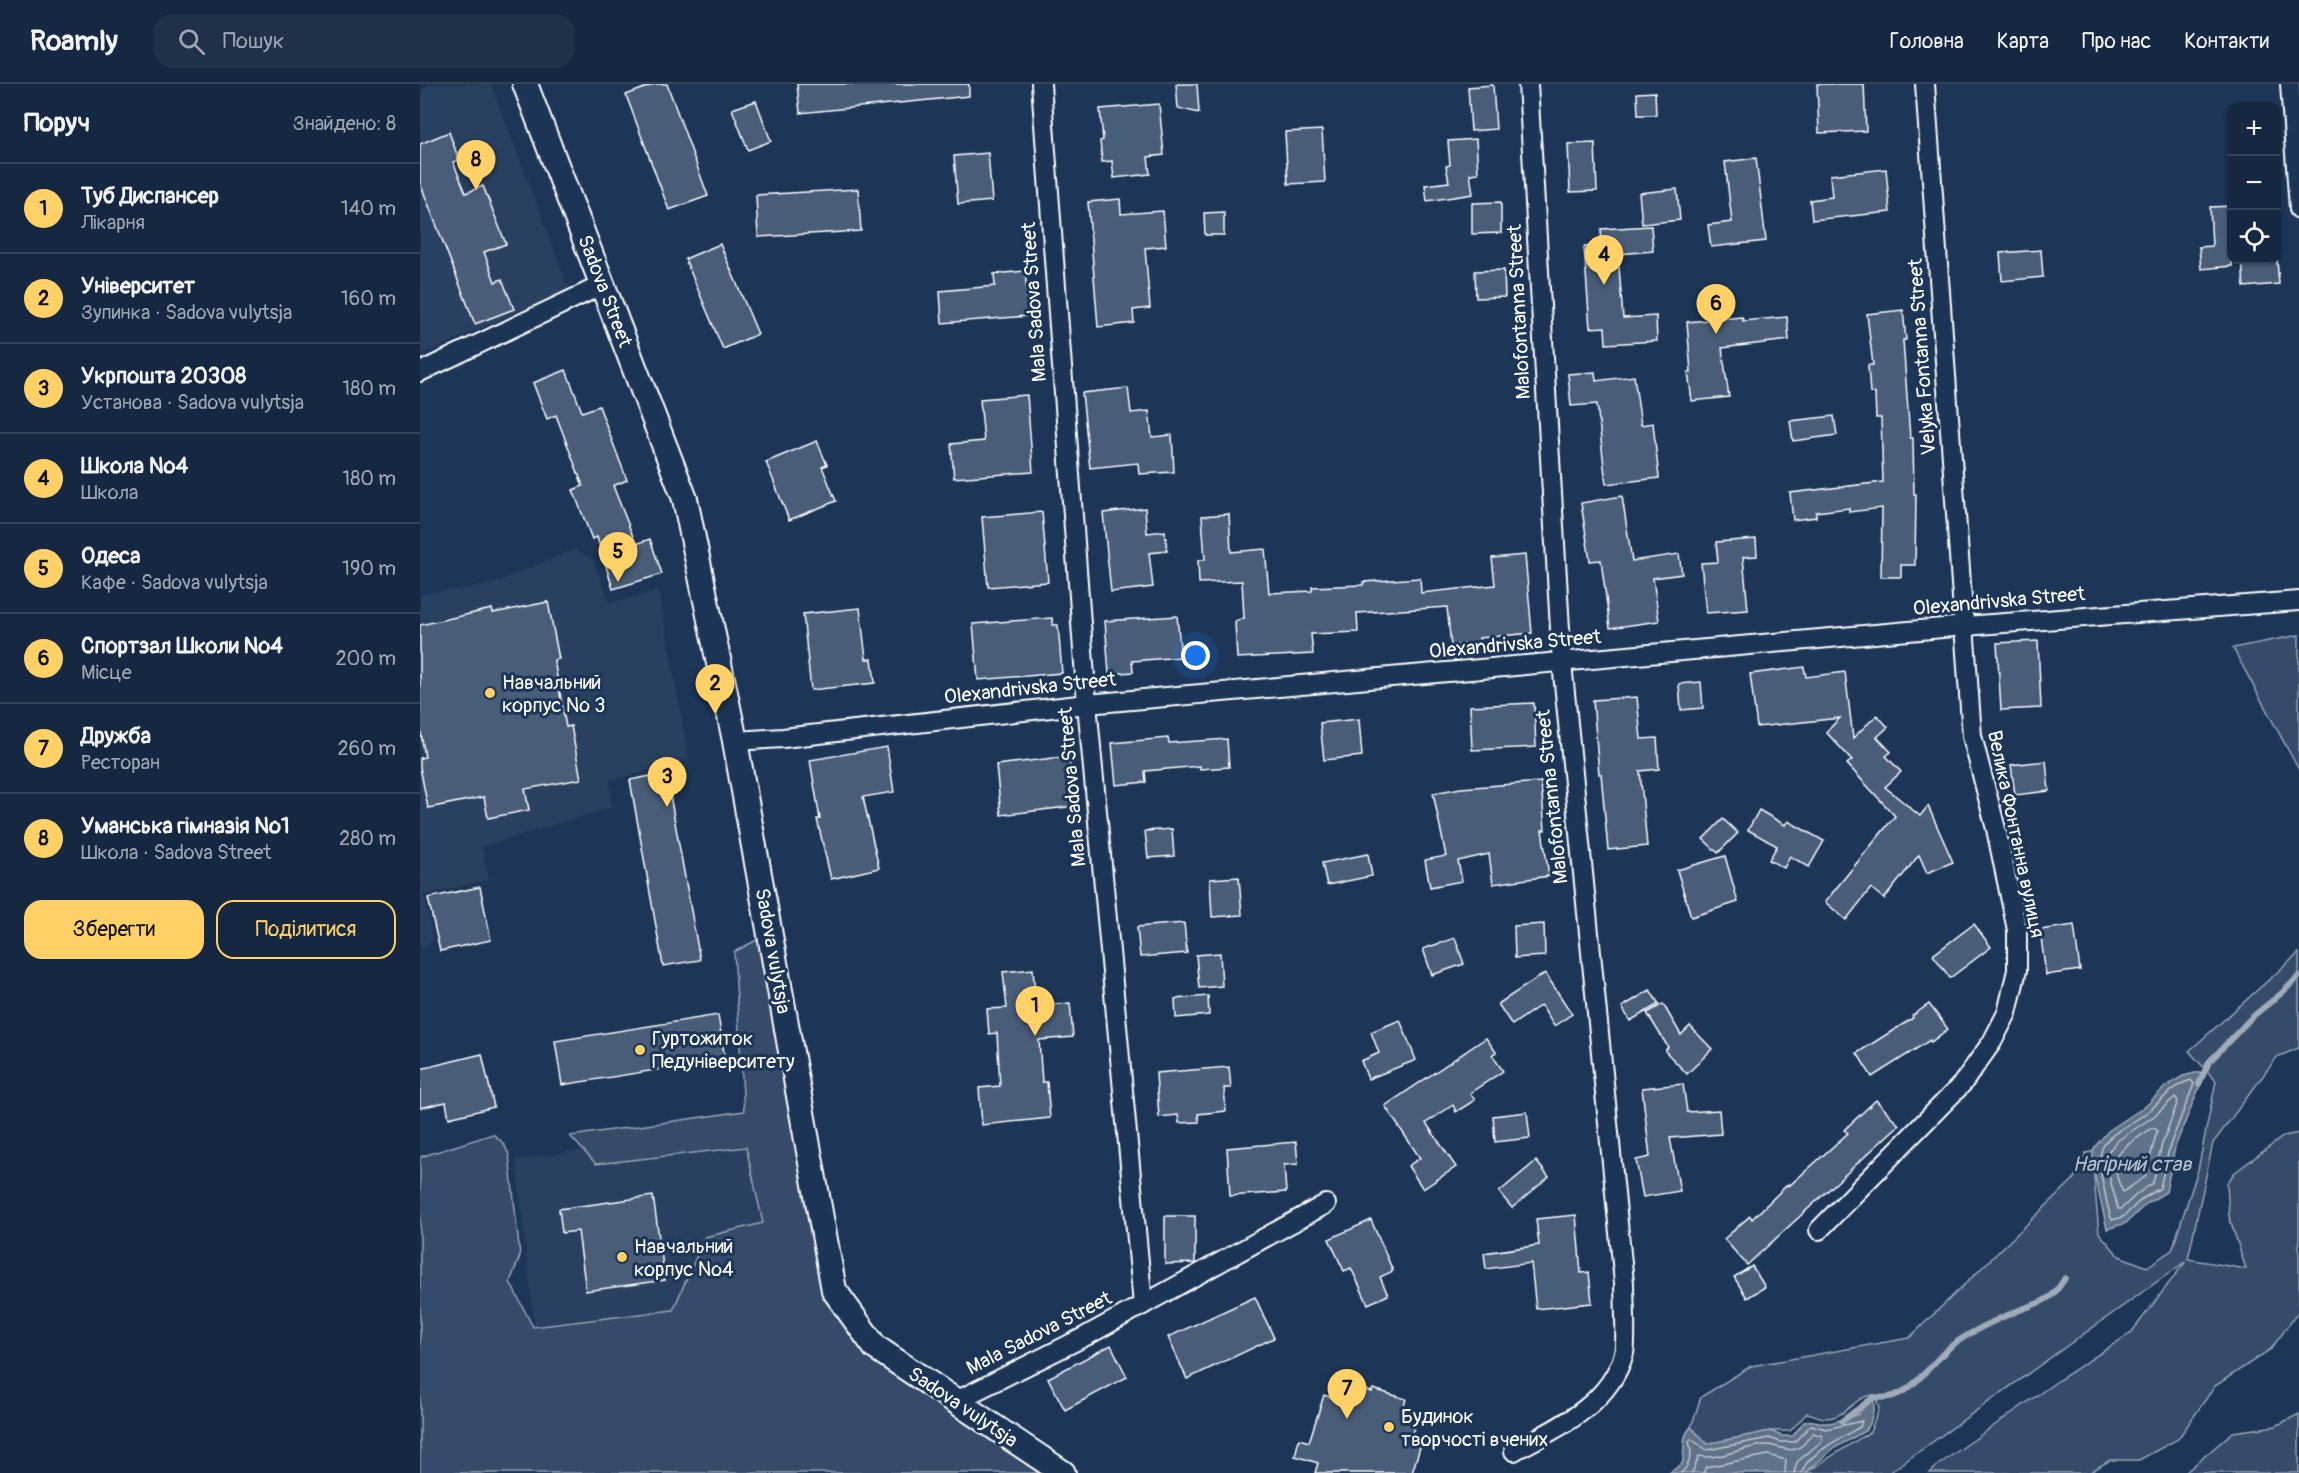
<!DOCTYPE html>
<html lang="uk">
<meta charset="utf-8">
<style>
body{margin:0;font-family:Pangolin,sans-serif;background:#1f3048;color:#f1f3f6}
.controls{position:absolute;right:18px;top:18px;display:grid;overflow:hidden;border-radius:12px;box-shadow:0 2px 4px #0004}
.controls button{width:54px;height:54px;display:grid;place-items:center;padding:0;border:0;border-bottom:2px solid #35445a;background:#162841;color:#f1f3f6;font:30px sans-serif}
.you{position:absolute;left:776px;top:572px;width:21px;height:21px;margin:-15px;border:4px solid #fff;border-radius:50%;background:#1a73e8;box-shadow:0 0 0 9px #1a73e833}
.badge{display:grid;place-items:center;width:39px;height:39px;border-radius:50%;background:#ffd166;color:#111;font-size:20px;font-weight:700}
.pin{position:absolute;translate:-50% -50px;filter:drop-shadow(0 2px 3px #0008)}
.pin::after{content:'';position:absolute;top:32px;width:21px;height:18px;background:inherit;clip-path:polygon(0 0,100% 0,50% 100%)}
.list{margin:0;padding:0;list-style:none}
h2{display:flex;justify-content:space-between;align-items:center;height:78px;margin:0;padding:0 24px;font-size:26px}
h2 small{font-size:20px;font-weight:400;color:#9ea6b1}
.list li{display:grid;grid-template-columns:39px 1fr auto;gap:18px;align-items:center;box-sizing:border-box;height:90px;padding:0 24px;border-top:2px solid #35445a}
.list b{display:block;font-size:22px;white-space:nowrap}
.list p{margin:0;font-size:20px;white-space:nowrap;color:#9ea6b1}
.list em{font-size:20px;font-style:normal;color:#9ea6b1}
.actions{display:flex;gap:12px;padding:18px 24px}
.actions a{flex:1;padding:14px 0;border:2px solid #ffd166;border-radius:18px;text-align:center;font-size:21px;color:#ffd166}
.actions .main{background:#ffd166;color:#111}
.icon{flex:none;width:33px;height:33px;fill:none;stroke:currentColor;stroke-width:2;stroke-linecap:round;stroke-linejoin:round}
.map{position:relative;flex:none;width:1879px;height:1389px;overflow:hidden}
header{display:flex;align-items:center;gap:36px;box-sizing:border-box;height:84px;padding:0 30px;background:#162841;border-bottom:2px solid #35445a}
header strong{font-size:28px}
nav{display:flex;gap:33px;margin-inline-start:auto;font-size:21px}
.search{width:420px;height:54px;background:#1f3048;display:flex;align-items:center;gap:15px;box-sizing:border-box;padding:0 21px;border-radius:18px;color:#9ea6b1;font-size:22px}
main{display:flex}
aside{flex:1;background:#162841}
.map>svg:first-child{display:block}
.built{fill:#2a4161}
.green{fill:#364b69;stroke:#9aa5b4;stroke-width:1.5}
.water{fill:#617289;stroke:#a0aab8;stroke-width:1.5}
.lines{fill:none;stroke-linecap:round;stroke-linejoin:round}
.shore{stroke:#c0c7d0;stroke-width:1.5}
.stream{stroke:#a0aab8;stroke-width:6}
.building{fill:#4a5d79;stroke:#fff;stroke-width:1.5}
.street-casing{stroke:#fff;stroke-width:22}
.secondary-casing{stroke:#fff;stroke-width:28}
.street{stroke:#1d3557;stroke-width:18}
.secondary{stroke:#1d3557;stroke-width:24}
.poi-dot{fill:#ffd166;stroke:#1d3557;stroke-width:2}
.labels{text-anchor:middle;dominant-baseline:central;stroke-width:6;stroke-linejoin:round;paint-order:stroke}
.street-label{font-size:20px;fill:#fff;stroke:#1d3557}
.poi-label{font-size:20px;fill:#fff;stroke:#1d3557;text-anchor:start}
.water-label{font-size:21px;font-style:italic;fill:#b8c0ca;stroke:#1d3557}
</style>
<header>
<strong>Roamly</strong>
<div class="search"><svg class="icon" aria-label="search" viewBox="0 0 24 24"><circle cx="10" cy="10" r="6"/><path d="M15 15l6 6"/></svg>Пошук</div>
<nav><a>Головна</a><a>Карта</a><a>Про нас</a><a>Контакти</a></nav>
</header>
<main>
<aside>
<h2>Поруч<small>Знайдено: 8</small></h2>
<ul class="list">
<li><span class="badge">1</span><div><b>Туб Диспансер</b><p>Лікарня</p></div><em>140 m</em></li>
<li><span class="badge">2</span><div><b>Університет</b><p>Зупинка · Sadova vulytsja</p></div><em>160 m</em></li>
<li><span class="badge">3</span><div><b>Укрпошта 20308</b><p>Установа · Sadova vulytsja</p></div><em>180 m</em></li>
<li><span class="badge">4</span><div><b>Школа №4</b><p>Школа</p></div><em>180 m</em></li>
<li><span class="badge">5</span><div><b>Одеса</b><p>Кафе · Sadova vulytsja</p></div><em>190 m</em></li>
<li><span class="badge">6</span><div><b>Спортзал Школи №4</b><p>Місце</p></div><em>200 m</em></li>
<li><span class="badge">7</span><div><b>Дружба</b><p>Ресторан</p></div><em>260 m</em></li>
<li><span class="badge">8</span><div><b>Уманська гімназія №1</b><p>Школа · Sadova Street</p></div><em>280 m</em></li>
</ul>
<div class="actions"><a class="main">Зберегти</a><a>Поділитися</a></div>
</aside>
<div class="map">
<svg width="1879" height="1389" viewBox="0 0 1879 1389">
<rect width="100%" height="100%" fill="#1d3557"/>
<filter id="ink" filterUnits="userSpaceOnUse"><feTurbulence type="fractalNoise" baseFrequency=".0167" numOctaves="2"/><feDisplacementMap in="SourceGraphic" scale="12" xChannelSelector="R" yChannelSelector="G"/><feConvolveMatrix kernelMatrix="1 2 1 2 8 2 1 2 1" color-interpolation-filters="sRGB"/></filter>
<g filter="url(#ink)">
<g class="built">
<path d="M10 0H71L149 205 0 271V8Z"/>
<path d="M155 465 173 476 190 519 239 507 269 675 190 697 192 723 62 763 69 795 4 811 13 856 0 866V510L70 501Z"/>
<path d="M347 1039 363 1237 116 1255 96 1076Z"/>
</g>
<g class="green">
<path d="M1879 551V686L1813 564Z"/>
<path d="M350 849 414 1206 455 1263 643 1389H0V1073L73 1050 84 1060 89 1071 100 1172 90 1198 113 1243 253 1226 285 1153 343 1139 326 1063 176 1080 150 1052 324 1027 314 868Z"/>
<path d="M1879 869V964L1857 973 1793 1059 1768 1175 1826 1185 1809 1132 1807 1099 1814 1089 1864 1052 1879 1049V1227L1851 1265 1795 1302 1758 1355 1719 1376H1690L1669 1389H1510L1518 1381 1639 1296 1711 1249 1766 1177 1469 1389H1385L1450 1348 1459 1325 1455 1311C1435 1310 1426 1335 1406 1334 1400 1334 1393 1330 1387 1329L1370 1347H1350L1287 1360 1271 1343 1281 1313 1331 1282 1489 1254 1653 1096 1666 1069 1675 1067 1674 1093 1679 1149 1699 1172 1727 1183 1752 1166 1778 1086 1796 997 1769 967Z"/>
<path d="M1879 1330V1389H1765L1813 1348 1856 1342Z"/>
</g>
<g class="water">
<path d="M1775 989H1780L1783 994 1755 1063 1746 1108 1726 1120 1706 1139 1687 1145 1672 1080 1674 1064 1688 1047 1727 1021 1745 1003 1763 992Z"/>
<path d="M1454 1313V1323L1450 1340 1445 1347 1413 1365 1385 1389H1249L1262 1380C1266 1366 1260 1354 1271 1343L1287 1360 1350 1347 1362 1352H1373C1387 1333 1383 1335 1404 1339 1414 1340 1429 1333 1439 1330L1446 1317Z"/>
</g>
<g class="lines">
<g class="shore">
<path d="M1771 996 1774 1000 1750 1061 1740 1104 1722 1115 1703 1133 1692 1136C1687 1125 1686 1111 1683 1100 1671 1049 1696 1053 1730 1026 1743 1015 1754 1001 1771 996Z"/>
<path d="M1755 1013 1758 1017 1742 1060 1733 1099 1717 1110 1701 1125H1698L1686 1080 1687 1069 1697 1057 1734 1032Z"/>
<path d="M1732 1044 1736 1045 1737 1047 1725 1093 1703 1108C1684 1069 1704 1064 1732 1044Z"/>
<path d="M1261 1389C1270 1381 1273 1369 1269 1358L1271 1355 1287 1366 1349 1354 1361 1358H1374L1391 1341 1406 1345 1442 1337 1440 1343C1426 1351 1384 1372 1382 1389"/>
<path d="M1272 1389 1279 1372C1302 1377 1327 1360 1349 1361 1358 1362 1366 1368 1376 1365 1384 1363 1387 1355 1393 1349L1402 1352V1357L1377 1378 1374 1389"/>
<path d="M1283 1389 1286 1383 1348 1371 1366 1376 1365 1389"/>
</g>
<g class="stream">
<path d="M1779 1000 1789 978 1832 933 1863 908 1879 892"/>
<path d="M1422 1337 1454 1313C1490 1320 1510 1277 1535 1259 1554 1246 1575 1236 1597 1227 1608 1222 1621 1220 1631 1212 1637 1207 1641 1200 1645 1194"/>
</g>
</g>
<g class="building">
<path d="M235 0H247L288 112 249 126 206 11Z"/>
<path d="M377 0H549V12L380 29Z"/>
<path d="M756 0H777L779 29 758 24Z"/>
<path d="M1397 0H1444L1446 47 1399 49Z"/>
<path d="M1073 1 1076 45 1051 47 1048 3Z"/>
<path d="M1235 8 1236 31H1218L1217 9Z"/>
<path d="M336 17 351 57 328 66 312 25Z"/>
<path d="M739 20 744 71 728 73 730 90 694 94 692 77 682 78 680 57 683 56 680 25Z"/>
<path d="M902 46 905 98 868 100 865 48Z"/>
<path d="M29 48 39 76 33 78 46 109 63 102 86 160 64 168 75 198 82 195 94 225 55 240 0 99V60Z"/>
<path d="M1056 55 1058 89 1050 90 1053 110 1007 117 1005 101 1029 98 1026 82 1030 81 1028 57Z"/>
<path d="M1175 59 1177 107 1150 108 1148 60Z"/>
<path d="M568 69 572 117 538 120 534 72Z"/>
<path d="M1336 74 1346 157 1291 163 1288 141 1312 138 1305 78Z"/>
<path d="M1466 85 1470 128 1392 136 1390 116 1412 113 1410 91Z"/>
<path d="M438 105 441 147 338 153 336 111Z"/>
<path d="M1257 105 1260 136 1222 140 1219 109Z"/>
<path d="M700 115 701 130 743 127 746 162 725 164 730 224 713 226 714 239 678 243 668 118Z"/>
<path d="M1081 118V149L1052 150V119Z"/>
<path d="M1812 122V182L1781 185 1779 163 1792 162 1790 123Z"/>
<path d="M804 128V151H785L784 129Z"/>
<path d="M1231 142 1233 167 1198 170 1203 234 1236 232 1237 257 1186 260 1185 243 1170 244 1164 163 1182 162 1181 145Z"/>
<path d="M300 160 338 250 303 265 265 175Z"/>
<path d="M1621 166 1623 193 1582 197 1580 169Z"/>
<path d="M1857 176 1859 200 1824 203 1822 177Z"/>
<path d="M1084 186 1085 213 1056 214 1055 187Z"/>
<path d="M605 187 609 232 522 239 520 207 575 202 574 190Z"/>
<path d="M1483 226 1486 256H1483L1490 354H1493L1494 410H1496L1495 481H1481V493H1461L1462 424 1429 428V424L1396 428V433L1373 436 1370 409 1463 398 1461 334H1456L1455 309H1450L1448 281H1453L1447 230Z"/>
<path d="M1322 233 1323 237 1367 233 1369 256 1302 264 1309 313 1272 317 1268 288H1271L1267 238Z"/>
<path d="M146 286 162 328 179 322 207 396 193 402 216 460 230 455 242 490 193 505 177 453 172 455 153 406 163 402 136 331 127 335 113 299Z"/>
<path d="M1175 288 1176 297 1214 292 1221 341 1233 339 1239 394 1186 400 1177 320 1151 322 1148 290Z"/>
<path d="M708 304 711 329 729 327 732 353 752 351 754 388 719 390 718 379 670 384 662 309Z"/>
<path d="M607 311 613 388 534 394 531 360 564 357 560 315Z"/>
<path d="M1414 332 1417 351 1373 357 1370 337Z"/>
<path d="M397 357 407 381 402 383 416 417 369 436 346 378Z"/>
<path d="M1202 412 1212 477 1259 470 1262 490 1233 494 1239 537 1190 544 1181 476 1170 477 1161 419Z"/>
<path d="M725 424 727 449 745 447 747 467 729 469 733 503 691 508 683 429Z"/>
<path d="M622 428 628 498 568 503 562 433Z"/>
<path d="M809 430 811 468 845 465 849 509 892 507V503L943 501V498L1000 494 1001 509 1075 501 1072 474 1105 471 1112 549 1059 554V559L1031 562 1027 523 937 529 938 548 891 550 893 570 817 574 815 538 824 534 822 497 779 499 778 476H785L782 432Z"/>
<path d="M1336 455 1337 472 1323 473 1328 526 1286 529 1281 479 1298 478 1296 458Z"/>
<path d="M128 518 139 575 134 576 146 643 151 642 161 695 105 705 109 726 68 734 64 713 8 724 0 683V674L5 673 0 644V541L72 525 73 529Z"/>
<path d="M440 524 446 575H452L455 599 391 606 383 530Z"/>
<path d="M757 532 761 573 712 577 713 588 689 590 685 537Z"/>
<path d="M632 534 633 541H638L642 589 558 596 553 540Z"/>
<path d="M1618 557 1621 624 1581 626 1577 559Z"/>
<path d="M1384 583 1386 593 1425 588 1433 654 1457 631 1468 643 1457 653 1471 668 1466 672 1481 688 1465 703 1500 732 1508 722 1533 778 1507 789 1499 771 1464 815 1451 804 1426 836 1405 818 1475 732 1427 680 1432 676 1406 648 1420 634 1337 643 1330 590Z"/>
<path d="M1281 598 1283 624 1261 626 1259 600Z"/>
<path d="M1217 613 1221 655 1237 654 1239 685 1220 687 1227 762 1188 766 1181 690H1179L1173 616Z"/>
<path d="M1114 619 1116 663 1052 666 1050 622Z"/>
<path d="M939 635 942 672 904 676 900 639Z"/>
<path d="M748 654 749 659 807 655 809 683 780 685V682L725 687 726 698 696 701 692 659Z"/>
<path d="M467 663 474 708 443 713 459 784 411 795 397 735H400L390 676Z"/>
<path d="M649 672 655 722 581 731 576 681Z"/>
<path d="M1626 677 1629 707 1595 711 1591 681Z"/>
<path d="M246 689 280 876 243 882 210 696Z"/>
<path d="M1121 698 1125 746H1122L1129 792 1073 800 1069 770 1038 777 1042 797 1010 803 1005 776 1026 772 1013 709 1041 704Z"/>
<path d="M1339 726 1365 741 1368 737 1404 757 1389 783 1370 772 1364 784 1349 776 1357 762 1328 746Z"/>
<path d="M1303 735 1318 749 1298 769 1283 755Z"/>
<path d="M752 745 754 772 728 774 725 747Z"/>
<path d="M948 770 952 792 907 801 902 779Z"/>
<path d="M1305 772 1318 818 1271 833 1257 786Z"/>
<path d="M819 793 822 831 792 833 790 795Z"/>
<path d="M60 803 71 856 20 867 8 814Z"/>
<path d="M764 839 767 869 720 873 717 843Z"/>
<path d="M1124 840 1125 872 1095 874 1094 842Z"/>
<path d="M1554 840 1571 863 1530 894 1513 871Z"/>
<path d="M1654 841 1660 886 1626 891 1620 846Z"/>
<path d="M1035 854 1044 880 1012 891 1003 865Z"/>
<path d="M800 869 802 902 779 904 776 871Z"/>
<path d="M613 885 616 922 650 919 653 953 619 956 622 998H627L630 1034 562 1041 559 1004 580 1002 577 949 569 950 567 925 587 924 583 888Z"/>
<path d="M1125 889 1152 930 1134 942 1121 921 1092 941 1078 920Z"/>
<path d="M1230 906 1239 920 1210 937 1202 923Z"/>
<path d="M788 912 789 931 756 934 755 915Z"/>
<path d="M1243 920 1261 951 1270 942 1292 965 1267 990 1245 967 1248 963 1227 929Z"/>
<path d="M1509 920 1528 945 1511 958 1510 956 1452 993 1437 969 1493 934 1492 932Z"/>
<path d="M298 931 305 975 142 1001 135 957Z"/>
<path d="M980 936 996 976 948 995 941 977 959 969 951 948Z"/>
<path d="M1066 954 1076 968 1072 971 1083 987 1050 1009 1055 1016 1036 1028 1033 1021 1006 1039 1036 1083 1003 1105 988 1082 1000 1074 965 1022Z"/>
<path d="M62 970 74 1023 29 1034 26 1018 0 1024V985Z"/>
<path d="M809 983 811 1004H804L806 1027 778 1030 779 1038 759 1039 758 1031 739 1033 736 989Z"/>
<path d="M1263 1000 1267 1028 1299 1026 1301 1050 1250 1054 1260 1107 1223 1113 1216 1076 1230 1073 1222 1004Z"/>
<path d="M1456 1016 1479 1041 1327 1181 1304 1155 1330 1132 1332 1135 1368 1100 1369 1102 1428 1049 1424 1046Z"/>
<path d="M1107 1028 1110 1054 1075 1058 1073 1032Z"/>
<path d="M876 1058 878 1080 864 1081 866 1108 810 1112 807 1064Z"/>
<path d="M1116 1077 1129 1093 1092 1124 1079 1108Z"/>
<path d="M233 1112 245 1196 166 1207 158 1147 142 1149 139 1125Z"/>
<path d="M1156 1131 1161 1189 1169 1188 1172 1219 1116 1225 1111 1179 1066 1185 1064 1169 1119 1161 1116 1135Z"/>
<path d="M745 1132H775V1179L745 1180Z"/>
<path d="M951 1136 973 1187 960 1193 968 1211 948 1220 931 1184 924 1187 909 1155Z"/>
<path d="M1332 1182 1345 1203 1327 1214 1314 1193Z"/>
<path d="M835 1213 854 1254 767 1295 748 1253Z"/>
<path d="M691 1261 707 1293 645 1326 628 1294Z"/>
<path d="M932 1302 952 1308 953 1305 986 1315 981 1333 996 1337 990 1357 1001 1360 992 1389H895L898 1379 875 1372 879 1355 889 1358 904 1311 916 1315 919 1306 930 1310Z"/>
</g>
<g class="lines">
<g class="street-casing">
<g id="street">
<path d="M621 0 667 620 723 1221"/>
<path d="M1870 0 1879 125"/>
<path d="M0 288 182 201"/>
<path d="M315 657 363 654 667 620 1545 542 1879 517"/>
<path d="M1399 1146 1542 1000 1572 958 1587 929 1597 886V846L1576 745 1552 652 1505 0"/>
<path d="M536 1317 666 1252 906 1120"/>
<path d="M1094 1367C1137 1344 1190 1321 1204 1269 1207 1255 1204 1216 1204 1199L1142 579 1108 0"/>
</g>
</g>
<g class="secondary-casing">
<path id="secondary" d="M105 0 265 415 315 657 414 1206 455 1263 643 1389"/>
</g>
<use href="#street" class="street"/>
<use href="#secondary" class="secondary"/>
</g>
</g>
<g class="poi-dot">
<circle cx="70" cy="609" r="6"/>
<circle cx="220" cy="966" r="6"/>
<circle cx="202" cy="1173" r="6"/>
<circle cx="969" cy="1343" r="6"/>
</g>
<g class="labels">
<g class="street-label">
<text transform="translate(185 207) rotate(69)">Sadova Street</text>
<text transform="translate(614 218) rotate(-94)">Mala Sadova Street</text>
<text transform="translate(1099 228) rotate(-93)">Malofontanna Street</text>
<text transform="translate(1502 273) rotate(-94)">Velyka Fontanna Street</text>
<text transform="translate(1579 517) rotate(-5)">Olexandrivska Street</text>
<text transform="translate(1095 560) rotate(-5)">Olexandrivska Street</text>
<text transform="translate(610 604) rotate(-6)">Olexandrivska Street</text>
<text transform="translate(652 703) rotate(-95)">Mala Sadova Street</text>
<text transform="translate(1132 713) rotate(-96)">Malofontanna Street</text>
<text transform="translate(1596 750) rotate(78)">Велика Фонтанна вулиця</text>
<text transform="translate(353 867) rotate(80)">Sadova vulytsja</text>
<text transform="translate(619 1249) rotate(-27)">Mala Sadova Street</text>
<text transform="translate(543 1323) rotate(34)">Sadova vulytsja</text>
</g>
<g class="poi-label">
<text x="82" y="598">Навчальний<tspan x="82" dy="23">корпус № 3</tspan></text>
<text x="232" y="954">Гуртожиток<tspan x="232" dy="23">Педуніверситету</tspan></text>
<text x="214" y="1162">Навчальний<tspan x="214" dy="23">корпус №4</tspan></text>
<text x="981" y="1332">Будинок<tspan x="981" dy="23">творчості вчених</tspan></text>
</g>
<g class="water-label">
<text x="1712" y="1080">Нагірний став</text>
</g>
</g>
</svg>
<div class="controls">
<button>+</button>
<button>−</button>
<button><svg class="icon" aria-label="locate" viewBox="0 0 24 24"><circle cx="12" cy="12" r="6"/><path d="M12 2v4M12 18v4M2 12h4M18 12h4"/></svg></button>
</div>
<div class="you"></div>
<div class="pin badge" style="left:615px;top:952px">1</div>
<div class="pin badge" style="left:295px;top:630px">2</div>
<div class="pin badge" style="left:247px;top:723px">3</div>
<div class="pin badge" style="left:1184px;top:201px">4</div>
<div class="pin badge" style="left:198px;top:498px">5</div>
<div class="pin badge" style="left:1296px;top:250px">6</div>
<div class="pin badge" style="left:927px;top:1335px">7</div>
<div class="pin badge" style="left:56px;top:106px">8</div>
</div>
</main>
